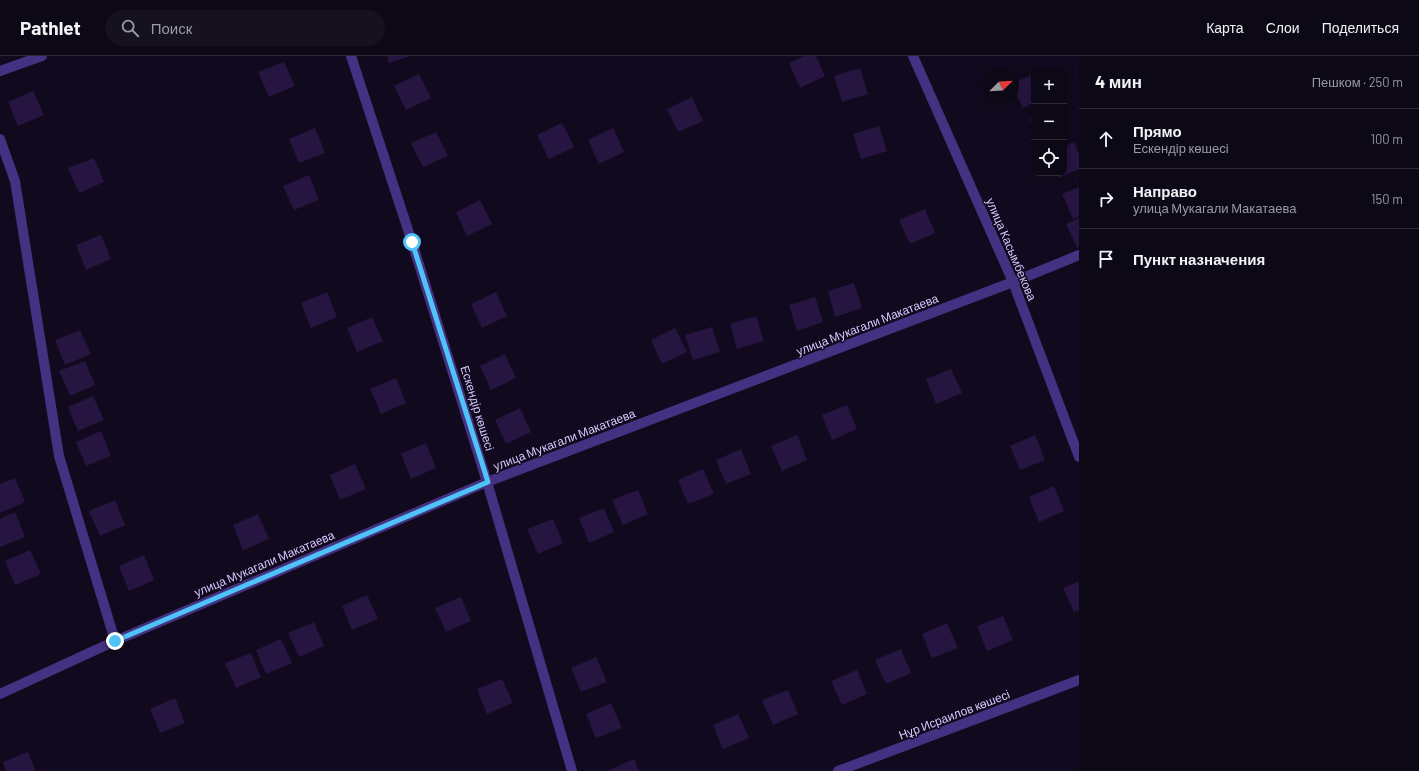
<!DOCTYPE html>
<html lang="ru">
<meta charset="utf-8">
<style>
body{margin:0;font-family:Barlow,sans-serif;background:#16111f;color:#f1f3f6}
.controls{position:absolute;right:12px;top:12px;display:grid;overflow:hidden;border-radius:8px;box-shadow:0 2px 10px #0003}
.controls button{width:36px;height:36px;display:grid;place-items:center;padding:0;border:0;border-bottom:1px solid #2d2935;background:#0d0816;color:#f1f3f6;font:20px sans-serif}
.compass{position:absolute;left:983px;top:12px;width:36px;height:36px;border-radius:50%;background:#0d0816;box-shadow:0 2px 10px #0003;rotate:66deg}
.stop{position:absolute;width:12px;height:12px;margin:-9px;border:3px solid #4fc3f7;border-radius:50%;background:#fff}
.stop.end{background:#4fc3f7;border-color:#fff;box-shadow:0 1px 4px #0008}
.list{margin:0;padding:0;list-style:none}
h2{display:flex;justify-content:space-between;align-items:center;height:52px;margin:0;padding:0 16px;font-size:17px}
h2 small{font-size:13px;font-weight:400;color:#9a9aa1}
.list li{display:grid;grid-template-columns:26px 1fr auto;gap:12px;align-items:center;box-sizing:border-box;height:60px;padding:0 16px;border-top:1px solid #2d2935}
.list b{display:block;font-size:15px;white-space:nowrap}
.list p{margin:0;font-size:13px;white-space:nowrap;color:#9a9aa1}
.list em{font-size:13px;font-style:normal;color:#9a9aa1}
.icon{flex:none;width:22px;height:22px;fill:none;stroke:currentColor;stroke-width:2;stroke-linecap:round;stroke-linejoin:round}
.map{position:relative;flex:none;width:1079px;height:715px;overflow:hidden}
header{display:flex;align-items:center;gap:24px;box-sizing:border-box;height:56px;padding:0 20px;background:#0d0816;border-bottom:1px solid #2d2935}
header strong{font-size:19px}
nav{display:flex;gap:22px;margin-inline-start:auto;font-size:14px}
.search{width:280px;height:36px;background:#16111f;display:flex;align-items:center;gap:10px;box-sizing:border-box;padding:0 14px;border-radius:22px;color:#9a9aa1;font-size:15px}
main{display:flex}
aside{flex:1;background:#0d0816}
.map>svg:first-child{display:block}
.building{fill:#261540}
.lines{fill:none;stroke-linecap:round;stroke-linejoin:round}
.minor{stroke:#443181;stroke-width:10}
.tertiary{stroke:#443181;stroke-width:10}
.route{stroke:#4fc3f7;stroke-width:5}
.labels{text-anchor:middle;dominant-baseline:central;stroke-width:3;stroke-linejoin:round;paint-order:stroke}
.street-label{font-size:12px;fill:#d8c7ff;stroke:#110a1e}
</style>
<header>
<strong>Pathlet</strong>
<div class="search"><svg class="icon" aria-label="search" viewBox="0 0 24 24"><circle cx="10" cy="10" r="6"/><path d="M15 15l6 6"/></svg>Поиск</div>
<nav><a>Карта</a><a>Слои</a><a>Поделиться</a></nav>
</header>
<main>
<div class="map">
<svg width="1079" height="715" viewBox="0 0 1079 715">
<rect width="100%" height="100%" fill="#110a1e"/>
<g class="building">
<path d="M387 0H410L389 7Z"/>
<path d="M804 0H816L825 20 800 32 789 7Z"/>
<path d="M284 6 295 30 269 41 258 16Z"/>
<path d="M860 12 868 38 842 46 834 20Z"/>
<path d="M419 18 431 42 406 54 394 30Z"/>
<path d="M1034 18V47L1023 52 1013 31V27Z"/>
<path d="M33 35 44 59 18 70 8 46Z"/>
<path d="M692 41 703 65 678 76 667 53Z"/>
<path d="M1034 60V75L1029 63Z"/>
<path d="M562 67 574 91 549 103 537 79Z"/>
<path d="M879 70 887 95 861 103 853 78Z"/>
<path d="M315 72 325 97 299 107 289 83Z"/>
<path d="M613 72 624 96 599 108 588 84Z"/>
<path d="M436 76 448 100 423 111 411 87Z"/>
<path d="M1074 86 1079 98V113L1059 122 1057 117H1064V91Z"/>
<path d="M94 102 104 126 79 137 68 112Z"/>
<path d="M309 119 319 144 294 154 283 130Z"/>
<path d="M1079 131V160L1073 163 1062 138Z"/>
<path d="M480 144 492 168 467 180 456 156Z"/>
<path d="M925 153 935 177 910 188 899 164Z"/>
<path d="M1079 162V191L1077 192 1066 168Z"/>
<path d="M101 179 111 203 86 214 76 189Z"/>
<path d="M854 227 862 252 835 261 828 235Z"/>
<path d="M327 236 337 261 311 272 301 247Z"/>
<path d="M496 236 507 260 482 272 471 248Z"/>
<path d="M815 241 823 266 797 275 789 249Z"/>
<path d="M756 260 764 285 737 293 730 268Z"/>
<path d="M372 261 383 285 357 296 347 272Z"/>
<path d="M712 271 720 296 693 304 685 279Z"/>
<path d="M675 272 687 296 662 308 651 284Z"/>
<path d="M80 274 91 298 65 309 55 284Z"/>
<path d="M505 298 516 322 491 334 480 310Z"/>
<path d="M85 305 95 329 70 340 59 315Z"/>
<path d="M951 313 962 337 936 348 926 323Z"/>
<path d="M396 322 406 347 381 358 370 333Z"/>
<path d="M93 340 104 364 78 375 68 351Z"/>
<path d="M847 349 857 373 832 384 822 359Z"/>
<path d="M520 352 531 376 506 388 495 364Z"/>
<path d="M101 375 111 400 86 410 76 386Z"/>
<path d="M797 379 807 404 782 415 771 390Z"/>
<path d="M1035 379 1045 404 1020 414 1010 390Z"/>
<path d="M426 387 436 412 411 423 401 398Z"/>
<path d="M741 393 751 418 726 428 716 404Z"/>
<path d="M355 408 366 433 340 444 330 419Z"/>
<path d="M703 413 714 438 688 448 678 424Z"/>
<path d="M15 422 25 446 0 457V428Z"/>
<path d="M1054 430 1064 455 1039 466 1029 441Z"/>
<path d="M638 434 648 458 623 469 612 444Z"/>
<path d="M115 444 125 469 100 480 89 455Z"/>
<path d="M604 452 614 476 589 487 579 462Z"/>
<path d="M15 456 25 481 0 491V463Z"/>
<path d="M258 458 269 483 243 494 233 469Z"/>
<path d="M553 463 563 487 538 498 527 473Z"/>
<path d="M30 494 41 518 15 529 5 505Z"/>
<path d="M144 499 154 524 129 535 119 510Z"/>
<path d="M1079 525V554L1074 556 1063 532Z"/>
<path d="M367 539 378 563 352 574 342 550Z"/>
<path d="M461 541 471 565 446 576 435 552Z"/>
<path d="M1003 560 1013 584 987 595 977 570Z"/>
<path d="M314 566 324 590 299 601 288 577Z"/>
<path d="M947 567 958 592 932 602 922 578Z"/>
<path d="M281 583 292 607 266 618 256 594Z"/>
<path d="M901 593 911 617 886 628 875 604Z"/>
<path d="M251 597 261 621 236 632 225 607Z"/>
<path d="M596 601 607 626 581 636 571 612Z"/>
<path d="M857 614 867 638 842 649 831 625Z"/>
<path d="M502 623 513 647 487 658 477 633Z"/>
<path d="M788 634 798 658 773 669 762 644Z"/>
<path d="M175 642 185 667 160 677 150 653Z"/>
<path d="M611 647 622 672 596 682 586 658Z"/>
<path d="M738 658 749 682 723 693 713 669Z"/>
<path d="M28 696 36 715H6L3 706Z"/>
<path d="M634 703 639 715H607Z"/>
</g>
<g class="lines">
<g class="minor">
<path d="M351 0 412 186 487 426 572 715"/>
<path d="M913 0 1013 226 1079 401"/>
<path d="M0 15 42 0"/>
<path d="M0 83 15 125 59 400 115 585"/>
<path d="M838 715 1079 624"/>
</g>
<path class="tertiary" d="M0 638 115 585 487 426 1013 226 1079 199"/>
</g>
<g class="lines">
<path class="route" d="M115 585 488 426 412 186"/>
</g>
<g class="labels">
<g class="street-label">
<text transform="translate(1012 193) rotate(67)">улица Касымбекова</text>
<text transform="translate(867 268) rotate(-21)">улица Мукагали Макатаева</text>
<text transform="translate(478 352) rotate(73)">Ескендір көшесі</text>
<text transform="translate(564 383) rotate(-21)">улица Мукагали Макатаева</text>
<text transform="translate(264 507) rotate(-23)">улица Мукагали Макатаева</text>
<text transform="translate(954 658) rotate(-21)">Нұр Исраилов көшесі</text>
</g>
</g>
</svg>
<div class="controls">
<button>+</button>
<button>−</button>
<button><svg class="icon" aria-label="locate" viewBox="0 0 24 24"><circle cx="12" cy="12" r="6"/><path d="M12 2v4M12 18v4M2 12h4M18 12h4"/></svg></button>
</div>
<svg class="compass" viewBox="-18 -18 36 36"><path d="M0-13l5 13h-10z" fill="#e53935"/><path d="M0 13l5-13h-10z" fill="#9a9aa1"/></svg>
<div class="stop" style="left:412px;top:186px"></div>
<div class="stop end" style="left:115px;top:585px"></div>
</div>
<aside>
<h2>4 мин<small>Пешком · 250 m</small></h2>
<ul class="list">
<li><svg class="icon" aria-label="ahead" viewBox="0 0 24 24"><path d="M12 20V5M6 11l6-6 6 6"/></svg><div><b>Прямо</b><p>Ескендір көшесі</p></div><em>100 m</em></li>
<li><svg class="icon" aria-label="right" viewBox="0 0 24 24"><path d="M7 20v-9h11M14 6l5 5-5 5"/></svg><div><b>Направо</b><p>улица Мукагали Макатаева</p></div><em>150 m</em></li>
<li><svg class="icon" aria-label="arrive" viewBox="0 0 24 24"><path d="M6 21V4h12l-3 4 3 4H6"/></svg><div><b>Пункт назначения</b></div></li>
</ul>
</aside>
</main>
